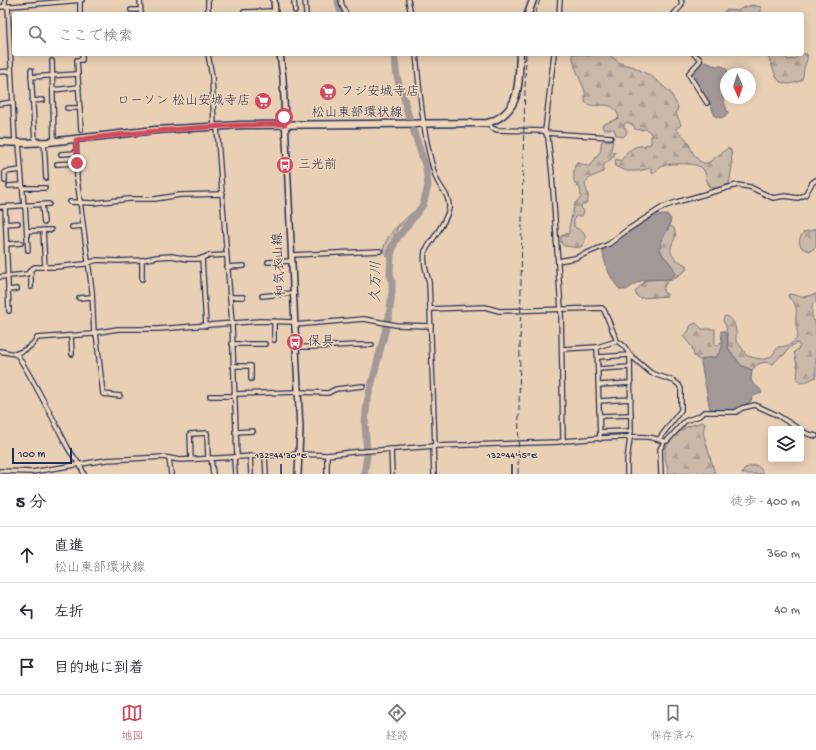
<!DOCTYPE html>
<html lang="ja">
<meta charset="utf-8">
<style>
body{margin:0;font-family:"Gochi Hand","Klee One",sans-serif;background:#f7f7f7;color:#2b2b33}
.controls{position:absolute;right:12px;bottom:12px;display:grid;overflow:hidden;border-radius:4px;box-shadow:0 2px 10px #0003}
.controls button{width:36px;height:36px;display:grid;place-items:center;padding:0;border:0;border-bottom:1px solid #e1e1e2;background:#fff;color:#2b2b33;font:20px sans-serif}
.compass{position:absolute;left:720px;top:68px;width:36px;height:36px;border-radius:50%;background:#fff;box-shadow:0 2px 10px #0003;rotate:177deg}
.scale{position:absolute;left:12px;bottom:10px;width:60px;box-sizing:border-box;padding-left:4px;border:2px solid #1b2f5e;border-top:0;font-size:11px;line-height:14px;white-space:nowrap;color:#1b2f5e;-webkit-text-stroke:3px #f2d6b8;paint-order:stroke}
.stop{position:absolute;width:12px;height:12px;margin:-9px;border:3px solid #d1495b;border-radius:50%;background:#fff}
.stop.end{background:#d1495b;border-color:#fff;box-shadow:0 1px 4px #0008}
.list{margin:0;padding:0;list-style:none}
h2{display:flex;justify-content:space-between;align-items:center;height:52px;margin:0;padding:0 16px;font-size:17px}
h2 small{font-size:13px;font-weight:400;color:#7c7c81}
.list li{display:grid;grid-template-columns:26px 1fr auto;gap:12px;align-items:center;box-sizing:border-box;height:56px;padding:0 16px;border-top:1px solid #e1e1e2}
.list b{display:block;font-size:15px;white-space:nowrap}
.list p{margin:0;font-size:13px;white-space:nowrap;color:#7c7c81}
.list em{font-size:13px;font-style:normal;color:#7c7c81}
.icon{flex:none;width:22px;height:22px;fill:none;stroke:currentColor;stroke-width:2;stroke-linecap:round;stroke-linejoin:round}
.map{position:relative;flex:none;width:816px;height:474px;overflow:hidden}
.search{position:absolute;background:#fff;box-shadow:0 2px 10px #0003;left:12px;right:12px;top:12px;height:44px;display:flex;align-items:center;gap:10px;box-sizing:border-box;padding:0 14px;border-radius:4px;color:#7c7c81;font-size:15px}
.sheet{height:220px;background:#fff}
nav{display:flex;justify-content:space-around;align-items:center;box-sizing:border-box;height:56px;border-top:1px solid #e1e1e2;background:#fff;font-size:11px;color:#7c7c81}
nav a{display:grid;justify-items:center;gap:2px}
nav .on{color:#d1495b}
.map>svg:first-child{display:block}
.green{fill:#cbb8a8;stroke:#737483}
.forest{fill:url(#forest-firs);stroke:#737483}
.water{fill:#a39896;stroke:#6d6e80}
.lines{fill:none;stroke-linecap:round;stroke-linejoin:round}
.river{stroke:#a39896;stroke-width:7}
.minor-casing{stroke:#1b2f5e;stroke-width:6}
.secondary-casing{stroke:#1b2f5e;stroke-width:8}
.primary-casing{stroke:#1b2f5e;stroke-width:9}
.minor{stroke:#f2d6b8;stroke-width:3.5}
.secondary{stroke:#f2d6b8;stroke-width:5}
.primary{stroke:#f2d6b8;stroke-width:6}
.rail{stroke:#1b2f5e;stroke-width:1;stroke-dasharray:6 3;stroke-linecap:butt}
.route{stroke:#d1495b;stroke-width:5}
.ticks{fill:none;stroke:#1b2f5e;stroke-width:1.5}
.labels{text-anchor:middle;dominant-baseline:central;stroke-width:3;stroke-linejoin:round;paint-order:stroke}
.poi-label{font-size:13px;fill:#1b2f5e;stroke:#f2d6b8;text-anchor:start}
.street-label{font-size:13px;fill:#1b2f5e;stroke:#f2d6b8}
.water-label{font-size:14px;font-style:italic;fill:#364469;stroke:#f2d6b8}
.ticks-label{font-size:10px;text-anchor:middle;fill:#1b2f5e;stroke:#f2d6b8;stroke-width:3;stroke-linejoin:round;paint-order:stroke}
</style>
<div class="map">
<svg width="816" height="474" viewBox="0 0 816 474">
<defs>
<pattern id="forest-firs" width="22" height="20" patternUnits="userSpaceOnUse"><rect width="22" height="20" fill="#cbb8a8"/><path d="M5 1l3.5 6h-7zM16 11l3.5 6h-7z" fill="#ae9e93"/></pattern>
</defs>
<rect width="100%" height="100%" fill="#e9cfb4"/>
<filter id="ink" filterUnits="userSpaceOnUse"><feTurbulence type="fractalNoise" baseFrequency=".025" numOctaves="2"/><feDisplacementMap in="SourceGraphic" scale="8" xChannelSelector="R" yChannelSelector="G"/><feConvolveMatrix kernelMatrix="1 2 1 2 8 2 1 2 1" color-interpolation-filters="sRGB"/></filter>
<g filter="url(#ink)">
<path class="green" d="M413 212 406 222 398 227 395 233 394 239 390 244 387 256 383 251C388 230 400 225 413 212Z"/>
<g class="forest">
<path d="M752 5 761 7V14H721L727 10 738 11 742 8Z"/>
<path d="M572 54H608L620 63 634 67 651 76 670 92 678 107 676 114 681 124 680 126 676 128 677 130C679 133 683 135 686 139 691 146 695 165 708 163L728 148 731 150 732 166 729 184 715 188 709 187C706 181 707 174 703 169 698 162 670 163 663 166 659 168 656 171 653 174L651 172V168L638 171H627L616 167 615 164 616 159 621 161 627 152 635 147 651 144V133L646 129 640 130 635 129 633 125 627 122 624 124V127L627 131 626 134 623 137 616 135 614 129H603L602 125 619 118C613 95 595 112 585 102V91L575 67Z"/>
<path d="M767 54H783L788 60 795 59 799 54H807C808 60 806 62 804 68 803 73 804 76 801 81L789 84 780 82 776 76Z"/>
<path d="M604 140H612L613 142 611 149 612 152H615C615 158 608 161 604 164L603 172C595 176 589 176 585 184 586 192 592 197 585 204H582L581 207 584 212 582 216H576L574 219V226C577 229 582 230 584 234 586 237 585 237 585 240 583 252 572 246 564 246L561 242V236L569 233V227L575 203 581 198 580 188C571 184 574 174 575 165L576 163C581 162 585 167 590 166L601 150V142Z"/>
<path d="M670 226 674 228 676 236C666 255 671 256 687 266V269L672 280 667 281 663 289 664 293 667 294V296L640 298 637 296 635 292 646 280 670 279 660 249V242Z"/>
<path d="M816 228V247L810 251 802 248C798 242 799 238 804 232L813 230Z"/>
<path d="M790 294 803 297 816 294V302L813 303C811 310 811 318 816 325V377L803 383 799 382 797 379 798 369 794 352 798 349 800 346 797 343 790 347 784 355 780 356 773 364C764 361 758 362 752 370L742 366 728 348V341L726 326 723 321 724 317 727 316C737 323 736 330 736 341 741 345 743 351 747 356 765 360 768 363 778 347 784 347 795 344 797 337 799 333 796 328 796 324 795 312 800 307 789 298L788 295Z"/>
<path d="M696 323 702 329H715V345L717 346 721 342 723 343 722 349 716 357 699 360 694 356 692 347 683 336 688 332 691 325Z"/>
<path d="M702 422 705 423 703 432 715 474H669L665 457V447L678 433 686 427Z"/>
<path d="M756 465 761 469 763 474H742L745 468Z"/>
</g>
<g class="water">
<path d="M703 61C706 62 710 64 713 65 720 67 727 64 728 74H726V80L723 84V99L728 113C724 118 720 119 715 116L709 101 690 75Z"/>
<path d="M663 215H668L671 219C670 230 659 238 660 248 661 259 684 269 670 279 660 280 647 278 638 282 632 285 629 291 621 290 613 285 601 258 603 248 621 241 633 225 651 217 654 216 659 216 663 215Z"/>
<path d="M721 331H724L727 334 728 348 731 353 742 366 752 370C752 373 751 378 751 380 753 386 760 386 762 393 757 395 752 395 751 401L735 410 710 409 701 363V361L706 358 716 357C726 345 721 345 721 331Z"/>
</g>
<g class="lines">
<g class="river">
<path d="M338 0 339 7 342 14"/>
<path d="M364 474 367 456 365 423 367 402 389 316 392 292V281L390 274 391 255 395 241 423 205 428 186 426 168 406 108C405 96 399 87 397 76 395 68 397 63 393 54"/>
</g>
<g class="minor-casing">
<g id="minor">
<path d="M5 0V7"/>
<path d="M80 0V14"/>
<path d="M140 0 141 14"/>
<path d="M208 0V14"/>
<path d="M294 0 295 11"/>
<path d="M305 0 306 14"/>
<path d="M341 0 342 5 346 14"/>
<path d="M408 0 411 14"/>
<path d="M8 6 15 143"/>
<path d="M0 7 82 0"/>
<path d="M131 10H140"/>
<path d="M244 12 275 11"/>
<path d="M559 14 560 0"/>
<path d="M674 14C677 9 684 7 681 0"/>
<path d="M208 54 212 77 214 126"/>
<path d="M416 54C420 95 423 136 435 175 438 187 450 194 449 208 447 221 432 240 425 251 423 262 426 271 429 282L435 446"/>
<path d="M694 54 700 59V61L689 73V75L707 103"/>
<path d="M52 61 54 141"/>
<path d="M31 70 35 143"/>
<path d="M0 72 11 71"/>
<path d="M31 77 78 74"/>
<path d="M53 90 79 87"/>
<path d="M32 101 43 100"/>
<path d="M0 104 13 102"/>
<path d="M67 108H80"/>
<path d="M488 123 492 128 497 130 545 131 548 138 552 174 561 310 563 441"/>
<path d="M217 127 232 324 237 457"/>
<path d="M81 130 77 60H82V54"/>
<path d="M545 131 554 54"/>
<path d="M546 133 611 137"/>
<path d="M76 140 77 179 92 291 94 334"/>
<path d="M44 142 46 178"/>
<path d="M19 143 24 206"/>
<path d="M61 154 76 153"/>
<path d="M57 164 77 163"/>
<path d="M5 181V172L21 170"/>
<path d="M9 186 22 185"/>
<path d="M23 188H45"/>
<path d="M70 202 93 203 129 199H155L180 195 223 194"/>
<path d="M42 205 44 223"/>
<path d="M25 206 28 250"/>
<path d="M0 207 49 204"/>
<path d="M5 207 9 311"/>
<path d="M6 224 18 223"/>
<path d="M72 227 83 226"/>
<path d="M43 230 45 267"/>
<path d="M27 231 51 230"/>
<path d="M7 244 21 243"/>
<path d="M291 255 380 251"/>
<path d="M202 258 206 326"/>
<path d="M142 260V279"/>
<path d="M558 261 575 258 609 244 627 230 663 207 677 202 737 185 750 187 773 198 785 196 798 198 805 195 812 183 816 180"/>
<path d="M268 262 291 261"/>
<path d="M227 267 244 266"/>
<path d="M29 272 31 274V287"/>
<path d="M0 277 27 274 33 268 35 267H55L85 264 97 260 117 261 142 260 157 257 172 256 187 259H200L207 256 226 255"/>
<path d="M8 290 17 289"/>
<path d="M262 296 293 293"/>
<path d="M230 297H243"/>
<path d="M79 298 92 297"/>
<path d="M430 309 485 307 499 311 602 308 604 310 617 341 624 346 630 355 651 373 674 381 679 385 681 389V410L659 439"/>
<path d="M274 321V340"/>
<path d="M294 325 364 319 396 325 431 326"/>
<path d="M96 332 103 394 120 396"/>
<path d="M71 336 72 354"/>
<path d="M232 344H265"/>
<path d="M295 347C321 348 346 344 372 345"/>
<path d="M597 347 617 341"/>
<path d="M563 349 597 347 600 439"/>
<path d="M0 351 15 354 18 356C37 386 52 417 68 448 73 457 81 464 84 474"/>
<path d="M15 354C25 350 32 347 37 338L92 334 99 332 118 329H158L260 321 294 322"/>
<path d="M598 357 630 355"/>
<path d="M233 366H251V379"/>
<path d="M598 369 630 367"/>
<path d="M599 385 631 383"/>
<path d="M234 394 298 392 328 393 336 389 363 386"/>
<path d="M210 396H234"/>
<path d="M599 401 631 399"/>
<path d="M600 416 631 415"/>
<path d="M801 430 808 434 816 436"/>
<path d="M235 432 253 431"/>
<path d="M600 432 631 431"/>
<path d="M433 446 434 474"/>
<path d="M391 449 392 474"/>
<path d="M265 455 266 474"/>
<path d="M250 456 251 474"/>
<path d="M234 457 235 474"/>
<path d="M169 458 171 474"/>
<path d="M211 458 213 474"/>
<path d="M191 459 190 434 207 433 208 458"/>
<path d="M0 471 32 472 106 460 126 459 163 457 180 460 295 454 327 455 353 452 435 446 559 442 563 441C591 439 619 436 647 437 654 437 661 442 667 441L685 421 699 416 704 412H736L742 408 755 405 777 415 799 429"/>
<path d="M327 474V455"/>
<path d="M627 474V460L631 431 630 355"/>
<path d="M661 474 660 449 664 442"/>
</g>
</g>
<g class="secondary-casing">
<g id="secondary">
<path d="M274 0 275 14"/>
<path d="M280 54 283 78 300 430 298 474"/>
</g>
</g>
<g class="primary-casing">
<g id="primary">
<path d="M528 14 533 0"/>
<path d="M0 142 26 143 48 142 156 130 242 125 488 123C522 111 518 84 520 54"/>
</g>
</g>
<use href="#minor" class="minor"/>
<use href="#secondary" class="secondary"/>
<use href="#primary" class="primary"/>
<g class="rail">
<path d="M535 14 540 0"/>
<path d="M518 474 523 159 526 54"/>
</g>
</g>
</g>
<g class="lines" filter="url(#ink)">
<path class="route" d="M77 163 76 140C146 131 215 125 285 124L284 117"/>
</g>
<path class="ticks" d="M281 464V474M512 464V474"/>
<defs>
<g id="supermarket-disc" transform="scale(0.9)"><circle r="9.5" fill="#d1495b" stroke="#f2d6b8"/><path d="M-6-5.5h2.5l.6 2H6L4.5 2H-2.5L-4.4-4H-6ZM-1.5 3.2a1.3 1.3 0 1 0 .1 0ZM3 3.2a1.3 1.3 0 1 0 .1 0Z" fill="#fff"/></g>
<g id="bus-disc" transform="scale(0.9)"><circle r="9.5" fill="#d1495b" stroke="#f2d6b8"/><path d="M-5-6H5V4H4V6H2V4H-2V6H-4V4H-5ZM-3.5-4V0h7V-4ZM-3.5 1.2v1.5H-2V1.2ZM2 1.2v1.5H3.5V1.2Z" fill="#fff"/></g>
</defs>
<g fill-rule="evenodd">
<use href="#supermarket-disc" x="328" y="92"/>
<use href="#supermarket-disc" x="263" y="101"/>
<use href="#bus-disc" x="285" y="165"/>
<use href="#bus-disc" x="295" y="342"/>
</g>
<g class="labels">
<g class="poi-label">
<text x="341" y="92">フジ安城寺店</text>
<text x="250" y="101" text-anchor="end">ローソン 松山安城寺店</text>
<text x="298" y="165">三光前</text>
<text x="308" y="342">保具</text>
</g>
<g class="street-label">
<text x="357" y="113">松山東部環状線</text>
<text transform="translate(280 265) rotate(-93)">和気衣山線</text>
</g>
<g class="water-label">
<text transform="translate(377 282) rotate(-89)">久万川</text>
</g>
</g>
<g class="ticks-label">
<text x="281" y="458">132°44'30"E</text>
<text x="512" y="458">132°44'15"E</text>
</g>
</svg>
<div class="controls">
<button><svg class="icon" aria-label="layers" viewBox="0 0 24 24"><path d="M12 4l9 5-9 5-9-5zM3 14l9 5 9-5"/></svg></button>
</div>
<svg class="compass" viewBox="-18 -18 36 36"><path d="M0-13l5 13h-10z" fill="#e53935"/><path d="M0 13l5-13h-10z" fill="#7c7c81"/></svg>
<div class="scale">100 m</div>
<div class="stop" style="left:284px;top:117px"></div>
<div class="stop end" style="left:77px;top:163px"></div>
<div class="search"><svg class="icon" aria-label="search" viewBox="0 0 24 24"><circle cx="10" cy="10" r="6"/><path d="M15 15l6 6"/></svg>ここで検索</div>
</div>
<section class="sheet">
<h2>5 分<small>徒歩 · 400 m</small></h2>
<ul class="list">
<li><svg class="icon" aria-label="ahead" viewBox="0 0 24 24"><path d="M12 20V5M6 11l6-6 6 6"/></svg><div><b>直進</b><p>松山東部環状線</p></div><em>360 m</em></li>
<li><svg class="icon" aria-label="left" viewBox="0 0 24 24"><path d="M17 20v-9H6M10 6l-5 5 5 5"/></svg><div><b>左折</b></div><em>40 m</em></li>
<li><svg class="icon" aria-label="arrive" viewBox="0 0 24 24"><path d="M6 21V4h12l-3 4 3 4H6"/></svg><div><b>目的地に到着</b></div></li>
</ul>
</section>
<nav>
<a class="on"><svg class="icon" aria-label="map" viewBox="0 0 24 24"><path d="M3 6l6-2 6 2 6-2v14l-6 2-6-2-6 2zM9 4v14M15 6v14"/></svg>地図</a>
<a><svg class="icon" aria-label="directions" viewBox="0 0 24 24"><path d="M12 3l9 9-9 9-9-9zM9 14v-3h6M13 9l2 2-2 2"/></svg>経路</a>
<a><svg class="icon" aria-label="saved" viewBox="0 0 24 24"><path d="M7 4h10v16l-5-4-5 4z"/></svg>保存済み</a>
</nav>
